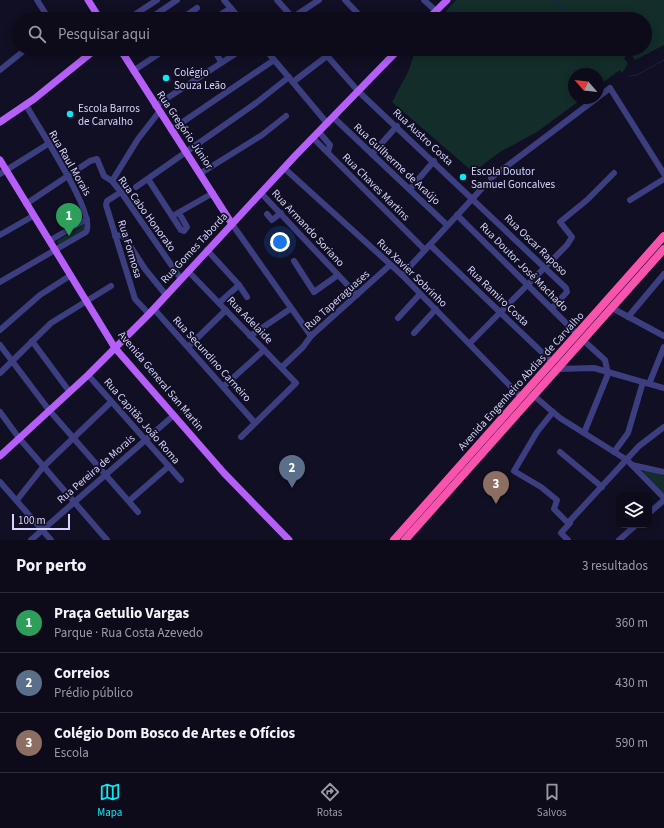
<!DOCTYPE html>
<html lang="pt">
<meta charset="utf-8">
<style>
body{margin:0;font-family:"Source Sans 3",sans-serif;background:#161423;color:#f1f3f6}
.controls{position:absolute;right:12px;bottom:12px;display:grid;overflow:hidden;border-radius:8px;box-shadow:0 2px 10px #0003}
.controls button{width:36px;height:36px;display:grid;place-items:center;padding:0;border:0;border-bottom:1px solid #2d2b39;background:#0d0b1a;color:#f1f3f6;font:20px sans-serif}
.compass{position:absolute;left:568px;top:68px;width:36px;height:36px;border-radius:50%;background:#0d0b1a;box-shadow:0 2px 10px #0003;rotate:298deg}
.scale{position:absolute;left:12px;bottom:10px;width:58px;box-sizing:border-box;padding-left:4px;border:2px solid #d6d3fd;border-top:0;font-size:11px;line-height:14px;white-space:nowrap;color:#d6d3fd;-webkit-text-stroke:3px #110f23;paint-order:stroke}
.you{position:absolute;left:280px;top:242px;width:14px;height:14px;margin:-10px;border:3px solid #fff;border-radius:50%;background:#1a73e8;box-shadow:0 0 0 6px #1a73e833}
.badge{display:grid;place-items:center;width:26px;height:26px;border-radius:50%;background:#0be9f2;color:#fff;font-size:13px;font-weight:700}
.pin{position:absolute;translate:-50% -33px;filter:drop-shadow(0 1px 2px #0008)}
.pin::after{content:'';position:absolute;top:21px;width:14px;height:12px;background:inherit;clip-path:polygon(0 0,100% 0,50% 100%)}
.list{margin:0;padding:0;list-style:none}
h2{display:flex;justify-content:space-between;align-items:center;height:52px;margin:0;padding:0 16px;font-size:17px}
h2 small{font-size:13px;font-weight:400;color:#9a9ba2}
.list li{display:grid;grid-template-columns:26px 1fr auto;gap:12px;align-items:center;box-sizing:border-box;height:60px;padding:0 16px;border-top:1px solid #2d2b39}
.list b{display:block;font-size:15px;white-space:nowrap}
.list p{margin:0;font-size:13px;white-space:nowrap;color:#9a9ba2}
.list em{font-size:13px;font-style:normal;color:#9a9ba2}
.icon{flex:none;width:22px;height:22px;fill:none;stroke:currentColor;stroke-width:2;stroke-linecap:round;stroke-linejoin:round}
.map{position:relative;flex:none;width:664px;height:540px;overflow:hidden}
.search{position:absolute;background:#0d0b1a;box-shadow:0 2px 10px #0003;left:12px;right:12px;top:12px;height:44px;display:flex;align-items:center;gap:10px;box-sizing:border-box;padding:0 14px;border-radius:22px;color:#9a9ba2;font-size:15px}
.sheet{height:232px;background:#0d0b1a}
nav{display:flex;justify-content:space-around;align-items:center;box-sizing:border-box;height:56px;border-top:1px solid #2d2b39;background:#0d0b1a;font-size:11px;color:#9a9ba2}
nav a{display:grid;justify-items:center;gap:2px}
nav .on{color:#0be9f2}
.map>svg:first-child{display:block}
.green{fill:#132d2a}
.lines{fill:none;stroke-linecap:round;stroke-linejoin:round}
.stream{stroke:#102846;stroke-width:1}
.minor{stroke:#3c3e80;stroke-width:6}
.major{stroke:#b55ff8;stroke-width:7}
.highway{stroke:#f854ad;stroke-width:8}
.poi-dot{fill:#0be9f2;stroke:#110f23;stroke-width:1.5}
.labels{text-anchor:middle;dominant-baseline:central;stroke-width:3.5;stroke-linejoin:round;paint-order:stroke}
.poi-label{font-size:11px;fill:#d6d3fd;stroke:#110f23;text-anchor:start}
.street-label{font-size:11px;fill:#d6d3fd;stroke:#110f23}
</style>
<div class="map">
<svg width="664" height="540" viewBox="0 0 664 540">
<rect width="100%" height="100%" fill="#110f23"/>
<g class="green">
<path d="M456 0H664V45L635 60 630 53 624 58 628 64 622 73 620 70 598 86V74H574V98H583L537 132 500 152 473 172 392 102 408 72 416 49H645V19H439Z"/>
<path d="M85 224V229L58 245 57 241Z"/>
<path d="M646 469 664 476V494L643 472Z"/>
</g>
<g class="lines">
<g class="stream">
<path d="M554 0 573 19"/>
<path d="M603 49 607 53"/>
<path d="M629 76 637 75 664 60"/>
</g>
<g class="minor">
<path d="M37 0 49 19"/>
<path d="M224 0 240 19"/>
<path d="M277 0 294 19"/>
<path d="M345 0 363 19"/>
<path d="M424 0 436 11"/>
<path d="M128 19 157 0"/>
<path d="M149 19 177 0"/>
<path d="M181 19 197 8"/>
<path d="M213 19 231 8"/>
<path d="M290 19 319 0"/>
<path d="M214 49 221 62"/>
<path d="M265 49 327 123"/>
<path d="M321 49 358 91 566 288 567 292 552 308"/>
<path d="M124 56 134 49"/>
<path d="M0 70 26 49"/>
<path d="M133 71 166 49"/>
<path d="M293 82 327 56"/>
<path d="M598 97 610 88 664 174"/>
<path d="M155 106 235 54"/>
<path d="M333 117 447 225"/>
<path d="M171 130 274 60"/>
<path d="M319 132 330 145 328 152"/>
<path d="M313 138 425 250"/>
<path d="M372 154 397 126"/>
<path d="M284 168 402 275 521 397"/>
<path d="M201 173 262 135 286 116"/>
<path d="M0 174 48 144"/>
<path d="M491 178 597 98"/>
<path d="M148 179 181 230 184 231 187 227 179 213"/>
<path d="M112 181 138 139 159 112"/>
<path d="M136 187 256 103 289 77"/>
<path d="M410 189 434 161"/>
<path d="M121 192 107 201 106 205 135 299 149 314"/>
<path d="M261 193 357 295"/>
<path d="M630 200 664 179"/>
<path d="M26 204 90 161 97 159 104 176 112 181 121 192 181 279"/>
<path d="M176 214 213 193"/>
<path d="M267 214 272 220 281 213"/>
<path d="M457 215 577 334"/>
<path d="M232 224 311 336"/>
<path d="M0 235 33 216"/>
<path d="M115 236 121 235 125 238 145 269 166 295"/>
<path d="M49 241 87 219"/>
<path d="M430 245 552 362"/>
<path d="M207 250 239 285 247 297"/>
<path d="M294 261 314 292 338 275"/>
<path d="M188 271 296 383 241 437"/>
<path d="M402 275 486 184"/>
<path d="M0 282 86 232C98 216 36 124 26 105"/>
<path d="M219 303 239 285"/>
<path d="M612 308 664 336"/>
<path d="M154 309 255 423"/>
<path d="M628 317 664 274"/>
<path d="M398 318 420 294"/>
<path d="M0 330 40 295 71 275"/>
<path d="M414 333 436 309"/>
<path d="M250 336 290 309"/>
<path d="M583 340 605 360 608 374 584 433"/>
<path d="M32 341 69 391"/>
<path d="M470 343 567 245 572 237 560 222 587 200 614 173"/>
<path d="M0 345 49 410 138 512"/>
<path d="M188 347 226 310"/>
<path d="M282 367 303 347 311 336 390 265"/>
<path d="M557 369 594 368 664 388"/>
<path d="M0 373 51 323 111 286"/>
<path d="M88 375 181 480"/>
<path d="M649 384 664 347"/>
<path d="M223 387 264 350"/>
<path d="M533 395 560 418 627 460 664 498"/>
<path d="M0 412 19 438 107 540"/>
<path d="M553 412 537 432 514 471 541 487 557 500 554 509 568 523 639 446 664 427"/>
<path d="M560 452 602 487"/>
<path d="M614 452 628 433 643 382"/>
<path d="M632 465 664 472"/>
<path d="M0 482 51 540"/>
<path d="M17 500 43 467 111 402"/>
<path d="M129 501 169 466"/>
<path d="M649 513 664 500"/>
<path d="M31 540 174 415"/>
<path d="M568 540 561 533 570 523"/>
<path d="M619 540 636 525"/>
</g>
<g class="major">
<path d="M88 0 100 19"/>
<path d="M428 19 447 0"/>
<path d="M120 49 232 224"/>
<path d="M0 122 34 99 96 49"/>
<path d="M0 160 115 348 224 473 289 540"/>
<path d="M0 456 88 375 149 314 295 156 399 49"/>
</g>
<g class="highway">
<path d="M394 540 664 236"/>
<path d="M405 540 664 249"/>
</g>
</g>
<g class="poi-dot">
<circle cx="166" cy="78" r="4"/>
<circle cx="70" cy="114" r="4"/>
<circle cx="463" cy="177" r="4"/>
</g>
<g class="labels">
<g class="poi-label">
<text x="174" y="72">Colégio<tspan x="174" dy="13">Souza Leão</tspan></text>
<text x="78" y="108">Escola Barros<tspan x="78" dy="13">de Carvalho</tspan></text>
<text x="471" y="171">Escola Doutor<tspan x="471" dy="13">Samuel Goncalves</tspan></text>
</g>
<g class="street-label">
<text transform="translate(185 130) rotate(56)">Rua Gregório Júnior</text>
<text transform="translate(423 137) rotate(43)">Rua Austro Costa</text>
<text transform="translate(70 163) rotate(60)">Rua Raul Morais</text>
<text transform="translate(397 164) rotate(43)">Rua Guilherme de Araújo</text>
<text transform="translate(376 187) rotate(45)">Rua Chaves Martins</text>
<text transform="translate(147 214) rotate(54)">Rua Cabo Honorato</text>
<text transform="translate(308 228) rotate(47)">Rua Armando Soriano</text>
<text transform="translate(536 245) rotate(44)">Rua Oscar Raposo</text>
<text transform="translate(194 248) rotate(-47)">Rua Gomes Taborda</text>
<text transform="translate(130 249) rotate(73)">Rua Formosa</text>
<text transform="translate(524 267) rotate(45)">Rua Doutor José Machado</text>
<text transform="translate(412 273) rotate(44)">Rua Xavier Sobrinho</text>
<text transform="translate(498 296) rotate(44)">Rua Ramiro Costa</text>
<text transform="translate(337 300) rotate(-42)">Rua Taperaguases</text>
<text transform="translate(250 320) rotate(46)">Rua Adelaide</text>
<text transform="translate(212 359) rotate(48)">Rua Secundino Carneiro</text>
<text transform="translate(161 381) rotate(50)">Avenida General San Martin</text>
<text transform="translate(521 381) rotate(-48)">Avenida Engenheiro Abdias de Carvalho</text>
<text transform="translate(142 421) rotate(49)">Rua Capitão João Roma</text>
<text transform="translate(96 469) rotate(-41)">Rua Pereira de Morais</text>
</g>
</g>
</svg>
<div class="controls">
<button><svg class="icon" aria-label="layers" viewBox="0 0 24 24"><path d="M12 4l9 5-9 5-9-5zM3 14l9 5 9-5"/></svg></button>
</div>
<svg class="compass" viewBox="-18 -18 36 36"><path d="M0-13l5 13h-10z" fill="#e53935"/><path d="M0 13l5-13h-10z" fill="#9a9ba2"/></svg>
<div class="scale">100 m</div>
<div class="you"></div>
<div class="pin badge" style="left:69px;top:236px;background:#2e9e5b">1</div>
<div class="pin badge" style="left:292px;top:488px;background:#5c6f8a">2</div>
<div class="pin badge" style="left:496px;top:504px;background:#8d6e63">3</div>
<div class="search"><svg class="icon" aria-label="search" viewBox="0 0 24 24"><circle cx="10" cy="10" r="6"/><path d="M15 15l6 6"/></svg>Pesquisar aqui</div>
</div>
<section class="sheet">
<h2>Por perto<small>3 resultados</small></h2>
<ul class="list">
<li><span class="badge" style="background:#2e9e5b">1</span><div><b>Praça Getulio Vargas</b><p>Parque · Rua Costa Azevedo</p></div><em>360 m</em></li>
<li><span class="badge" style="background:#5c6f8a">2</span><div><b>Correios</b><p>Prédio público</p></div><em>430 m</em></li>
<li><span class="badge" style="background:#8d6e63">3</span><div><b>Colégio Dom Bosco de Artes e Ofícios</b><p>Escola</p></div><em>590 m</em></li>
</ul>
</section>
<nav>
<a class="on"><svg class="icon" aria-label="map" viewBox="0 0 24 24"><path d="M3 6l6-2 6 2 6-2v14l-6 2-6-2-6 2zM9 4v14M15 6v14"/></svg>Mapa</a>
<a><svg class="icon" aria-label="directions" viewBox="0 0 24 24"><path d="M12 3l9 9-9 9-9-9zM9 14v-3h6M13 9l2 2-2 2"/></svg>Rotas</a>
<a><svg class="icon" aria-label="saved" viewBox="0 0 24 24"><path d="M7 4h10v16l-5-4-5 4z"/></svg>Salvos</a>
</nav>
